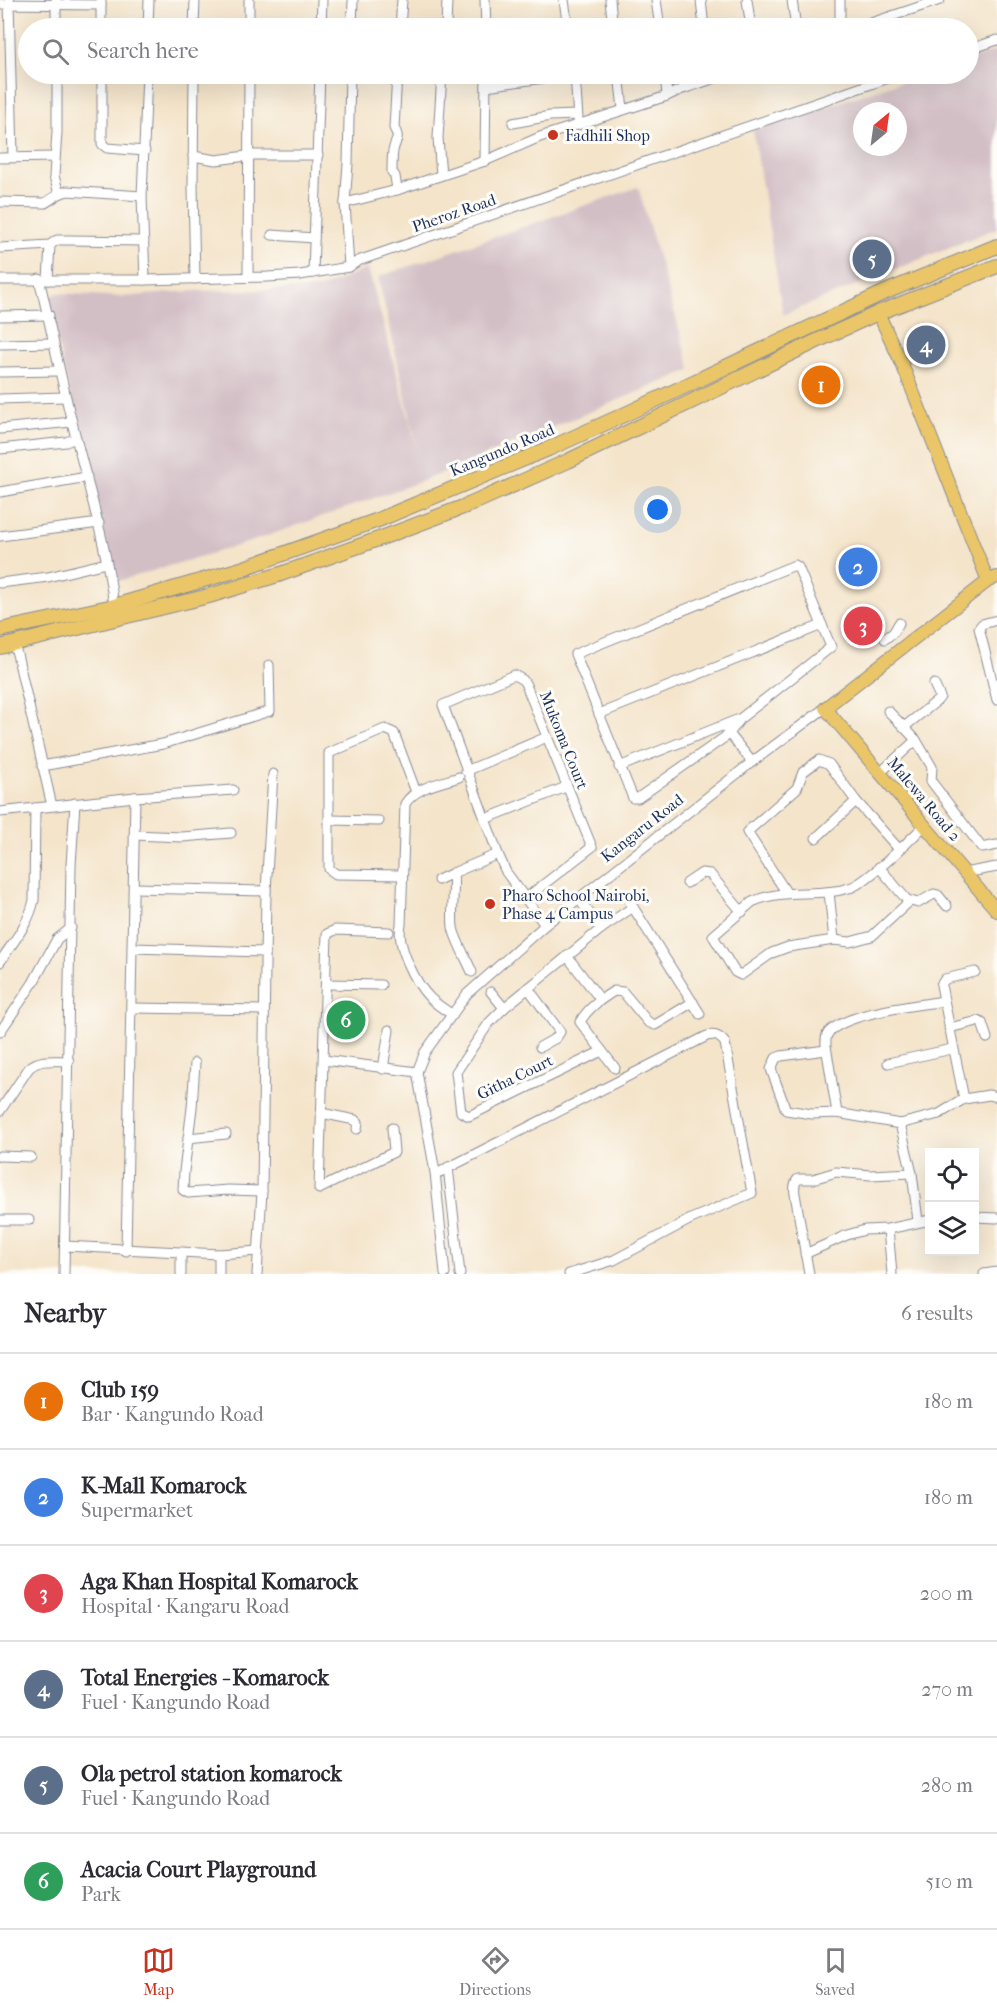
<!DOCTYPE html>
<meta charset="utf-8">
<style>
body{margin:0;font-family:"IM FELL French Canon",serif;background:#f7f7f7;color:#2b2b33}
.controls{position:absolute;right:18px;bottom:18px;display:grid;overflow:hidden;border-radius:0px;box-shadow:0 6px 24px #0002}
.controls button{width:54px;height:54px;display:grid;place-items:center;padding:0;border:0;border-bottom:2px solid #e1e1e2;background:#fff;color:#2b2b33;font:30px sans-serif}
.compass{position:absolute;left:853px;top:102px;width:54px;height:54px;border-radius:50%;background:#fff;box-shadow:0 6px 24px #0002;rotate:29deg}
.you{position:absolute;left:658px;top:510px;width:21px;height:21px;margin:-15px;border:4px solid #fff;border-radius:50%;background:#1a73e8;box-shadow:0 0 0 9px #1a73e833}
.badge{display:grid;place-items:center;width:39px;height:39px;border-radius:50%;background:#c8321e;color:#fff;font-size:20px;font-weight:700}
.pin{position:absolute;translate:-50% -50%;border:3px solid #fff;box-shadow:0 2px 6px #0006}
.list{margin:0;padding:0;list-style:none}
h2{display:flex;justify-content:space-between;align-items:center;height:78px;margin:0;padding:0 24px;font-size:26px}
h2 small{font-size:20px;font-weight:400;color:#7c7c81}
.list li{display:grid;grid-template-columns:39px 1fr auto;gap:18px;align-items:center;box-sizing:border-box;height:96px;padding:0 24px;border-top:2px solid #e1e1e2}
.list b{display:block;font-size:22px;white-space:nowrap}
.list p{margin:0;font-size:20px;white-space:nowrap;color:#7c7c81}
.list em{font-size:20px;font-style:normal;color:#7c7c81}
.icon{flex:none;width:33px;height:33px;fill:none;stroke:currentColor;stroke-width:2;stroke-linecap:round;stroke-linejoin:round}
.map{position:relative;flex:none;width:997px;height:1274px;overflow:hidden}
.search{position:absolute;background:#fff;box-shadow:0 6px 24px #0002;left:18px;right:18px;top:18px;height:66px;display:flex;align-items:center;gap:15px;box-sizing:border-box;padding:0 21px;border-radius:33px;color:#7c7c81;font-size:22px}
.sheet{height:654px;background:#fff}
nav{display:flex;justify-content:space-around;align-items:center;box-sizing:border-box;height:84px;border-top:2px solid #e1e1e2;background:#fff;font-size:16px;color:#7c7c81}
nav a{display:grid;justify-items:center;gap:3px}
nav .on{color:#c8321e}
.map>svg:first-child{display:block}
.industrial{fill:#d2bec5;fill-rule:evenodd}
.lines{fill:none;stroke-linecap:round;stroke-linejoin:round}
.minor-casing{stroke:#888a94;stroke-width:11}
.major-casing{stroke:#888a94;stroke-width:14}
.highway-casing{stroke:#888a94;stroke-width:16}
.minor{stroke:#fff;stroke-width:9}
.major{stroke:#eac669;stroke-width:12}
.highway{stroke:#eac669;stroke-width:14}
.poi-dot{fill:#c8321e;stroke:#fdfcf7;stroke-width:2}
.labels{text-anchor:middle;dominant-baseline:central;stroke-width:6;stroke-linejoin:round;paint-order:stroke}
.poi-label{font-size:16px;fill:#1b2f5e;stroke:#fdfcf7;text-anchor:start}
.street-label{font-size:16px;fill:#1b2f5e;stroke:#fdfcf7}
</style>
<div class="map">
<svg width="997" height="1274" viewBox="0 0 997 1274">
<rect width="100%" height="100%" fill="#fdfcf7"/>
<filter id="ink" filterUnits="userSpaceOnUse"><feTurbulence type="fractalNoise" baseFrequency=".0167" numOctaves="2"/><feDisplacementMap in="SourceGraphic" scale="12" xChannelSelector="R" yChannelSelector="G"/><feConvolveMatrix kernelMatrix="1 2 1 2 8 2 1 2 1" color-interpolation-filters="sRGB"/></filter>
<filter id="wash" filterUnits="userSpaceOnUse"><feTurbulence type="fractalNoise" baseFrequency=".008" numOctaves="4" result="noise"/><feDisplacementMap in="SourceGraphic" scale="24" xChannelSelector="R" yChannelSelector="G"/><feGaussianBlur stdDeviation="1.35" result="paint"/><feColorMatrix in="noise" values="0 0 0 0 0 0 0 0 0 0 0 0 0 0 0 0 0 1.4 0 .05"/><feComposite in="paint" operator="in"/></filter>
<g filter="url(#wash)">
<rect width="100%" height="100%" fill="#f4e4ca"/>
<g class="industrial">
<path d="M997 50V228L783 315 753 130 926 74H968L969 60ZM862 111H898V147H862Z"/>
<path d="M638 187 691 370 425 480 253 541 115 582 47 299 57 293 123 297 191 291 318 289 368 268 419 455 378 277Z"/>
</g>
</g>
<g filter="url(#ink)">
<g class="lines">
<g class="minor-casing">
<g id="minor">
<path d="M9 0 13 157"/>
<path d="M56 0V28"/>
<path d="M101 0V28"/>
<path d="M485 0 486 28"/>
<path d="M564 0 568 28"/>
<path d="M610 0 613 28"/>
<path d="M656 0 660 28"/>
<path d="M701 0 704 28"/>
<path d="M747 0 751 28"/>
<path d="M792 0 796 28"/>
<path d="M0 4 101 5"/>
<path d="M148 28 149 0"/>
<path d="M194 28 195 0"/>
<path d="M249 28V0"/>
<path d="M321 28 322 0"/>
<path d="M352 28 353 0"/>
<path d="M400 28 402 0"/>
<path d="M446 28 447 0"/>
<path d="M840 28V0"/>
<path d="M856 28 940 0"/>
<path d="M968 50 997 40"/>
<path d="M57 74V132L54 176 59 194"/>
<path d="M102 74V144L107 148 145 151"/>
<path d="M194 74 193 187 195 279"/>
<path d="M397 74 394 128C401 140 395 139 393 151 392 158 392 165 392 172L395 176 397 190"/>
<path d="M575 74 578 119"/>
<path d="M619 74 623 109"/>
<path d="M665 74 667 96"/>
<path d="M486 86 573 74"/>
<path d="M513 123 550 116 577 115"/>
<path d="M193 156 216 160 254 155H318"/>
<path d="M0 158 55 157"/>
<path d="M485 161 486 74"/>
<path d="M441 175 438 138 442 74"/>
<path d="M0 202 45 203 59 194 67 191 142 196"/>
<path d="M345 203 397 190 485 161 540 137 667 96 680 90 727 74"/>
<path d="M272 235 314 238"/>
<path d="M0 248 50 245 57 240H69L144 241"/>
<path d="M349 267 345 203 348 164 350 74"/>
<path d="M313 273 320 74"/>
<path d="M248 277 249 74"/>
<path d="M39 279C51 327 60 375 72 422 87 483 106 543 114 606"/>
<path d="M0 280H145L267 277 300 275 349 267 358 261 900 74"/>
<path d="M48 280 50 245"/>
<path d="M145 280 142 196 147 74"/>
<path d="M0 316 49 315"/>
<path d="M0 344 53 343"/>
<path d="M0 372 59 371"/>
<path d="M0 399 65 397"/>
<path d="M0 429 72 422"/>
<path d="M0 449 66 442 76 438"/>
<path d="M0 492 87 477"/>
<path d="M0 536 99 523"/>
<path d="M795 565 798 567 831 647 741 718 728 735 638 798H633L575 654Z"/>
<path d="M0 583 48 577 106 563"/>
<path d="M997 620 982 624 979 628 997 700"/>
<path d="M885 639 894 632 899 623"/>
<path d="M13 644 17 654 52 806"/>
<path d="M888 711 904 727"/>
<path d="M599 714 822 625"/>
<path d="M727 731 752 762"/>
<path d="M916 740 932 767 931 781 982 848 997 845"/>
<path d="M42 766 163 744 270 711 269 665"/>
<path d="M619 767 739 719"/>
<path d="M466 771 547 737"/>
<path d="M881 772 916 740 904 727 937 701 940 697 934 684"/>
<path d="M0 812 135 797 233 790"/>
<path d="M485 819 566 787"/>
<path d="M329 820 379 821"/>
<path d="M134 835 182 837 231 833"/>
<path d="M816 838 856 801"/>
<path d="M879 867 907 900 918 903 934 894 938 895 947 906"/>
<path d="M964 873 997 867"/>
<path d="M402 875 336 874 329 869V753L385 729 394 733 416 792"/>
<path d="M438 880 453 873"/>
<path d="M687 883 702 873 710 874 742 912"/>
<path d="M134 888 266 891"/>
<path d="M786 892 747 832 797 788 803 772 819 760 829 764 856 801 898 848"/>
<path d="M829 892 834 940"/>
<path d="M626 896 700 1014"/>
<path d="M526 898 592 847 526 685 523 680 514 675 443 705 498 854 506 872 545 925"/>
<path d="M579 899 601 929"/>
<path d="M910 901 872 936 850 942 834 940 788 947 772 953 741 975 735 972 713 936 752 902C785 887 816 898 849 888 865 884 910 840 924 826"/>
<path d="M389 932 335 930 327 934 319 1189 394 1152 392 1128"/>
<path d="M133 948 265 952"/>
<path d="M567 956 600 999"/>
<path d="M0 962C13 942 29 924 34 900L35 808"/>
<path d="M472 972C467 960 454 937 453 927 451 910 455 890 453 873L498 854"/>
<path d="M326 984 381 985"/>
<path d="M528 988 560 1032 556 1038 540 1047"/>
<path d="M491 992 504 1008"/>
<path d="M132 1008 264 1010"/>
<path d="M453 1015C445 1010 437 1005 430 998 416 984 396 945 401 925L405 804C415 787 441 783 459 777"/>
<path d="M949 1028 978 1021 982 1023 987 1038"/>
<path d="M0 1032 33 983 57 939 71 928"/>
<path d="M826 1050 781 1056 776 1058 771 1069 786 1110 812 1114 837 1113 900 1124 939 1114 964 1099 989 1095 997 1097"/>
<path d="M602 1051 469 1116 461 1112 456 1072 489 1023 504 1008 601 929 633 907"/>
<path d="M324 1060 417 1072"/>
<path d="M195 1063 192 1108 184 1171 183 1190 188 1193 228 1190 262 1191"/>
<path d="M888 1063 952 1049"/>
<path d="M615 1068 580 1022C588 1008 600 1000 614 991L623 992 648 1022 655 1025 693 1002"/>
<path d="M383 1069 389 1030"/>
<path d="M964 1099 941 985 945 979 975 972"/>
<path d="M0 1111 29 1068C40 1058 54 1061 69 1061"/>
<path d="M321 1113 355 1120 358 1122 357 1129"/>
<path d="M837 1113 826 1046C826 1041 825 1036 829 1032 849 1012 915 1006 943 1001"/>
<path d="M900 1124 912 1173 918 1221"/>
<path d="M188 1138 226 1134"/>
<path d="M0 1156 31 1157"/>
<path d="M448 1167 460 1274"/>
<path d="M435 1172H440L707 1036C715 1034 720 1036 725 1043L752 1193 691 1219 614 1260 569 1274"/>
<path d="M974 1217 997 1218"/>
<path d="M0 1220H29"/>
<path d="M888 1229 892 1274"/>
<path d="M65 1246 219 1254 258 1251"/>
<path d="M126 1251 135 797"/>
<path d="M219 1254V1274"/>
<path d="M805 1254 847 1235 865 1230 888 1229 930 1220"/>
<path d="M64 1274 71 865 75 803"/>
<path d="M181 1274V1252"/>
<path d="M257 1274 262 1191 266 891 273 774"/>
<path d="M445 1274 435 1172 417 1072 425 1052 467 994 545 925 752 762 825 708"/>
<path d="M809 1274 795 1194C794 1188 794 1183 798 1179H813L836 1172 871 1175 912 1173"/>
<path d="M984 1274 997 1272"/>
</g>
</g>
<g class="major-casing">
<g id="major">
<path d="M878 313 902 364 988 581"/>
<path d="M997 577 988 581 825 708 997 911"/>
</g>
</g>
<g class="highway-casing">
<g id="highway">
<path d="M0 630 114 606 183 586 241 569 378 520 548 449 628 413 883 293 997 246"/>
<path d="M0 647 209 596 281 574 384 537 471 504 568 461 821 339 878 313 997 266"/>
</g>
</g>
<use href="#minor" class="minor"/>
<use href="#major" class="major"/>
<use href="#highway" class="highway"/>
</g>
</g>
<g class="poi-dot">
<circle cx="553" cy="135" r="6"/>
<circle cx="490" cy="904" r="6"/>
</g>
<g class="labels">
<g class="poi-label">
<text x="565" y="135">Fadhili Shop</text>
<text x="502" y="895">Pharo School Nairobi,<tspan x="502" dy="18">Phase 4 Campus</tspan></text>
</g>
<g class="street-label">
<text transform="translate(454 213) rotate(-19)">Pheroz Road</text>
<text transform="translate(502 450) rotate(-23)">Kangundo Road</text>
<text transform="translate(564 740) rotate(68)">Mukoma Court</text>
<text transform="translate(924 799) rotate(50)">Malewa Road 2</text>
<text transform="translate(642 828) rotate(-38)">Kangaru Road</text>
<text transform="translate(515 1077) rotate(-26)">Githa Court</text>
</g>
</g>
</svg>
<div class="controls">
<button><svg class="icon" aria-label="locate" viewBox="0 0 24 24"><circle cx="12" cy="12" r="6"/><path d="M12 2v4M12 18v4M2 12h4M18 12h4"/></svg></button>
<button><svg class="icon" aria-label="layers" viewBox="0 0 24 24"><path d="M12 4l9 5-9 5-9-5zM3 14l9 5 9-5"/></svg></button>
</div>
<svg class="compass" viewBox="-18 -18 36 36"><path d="M0-13l5 13h-10z" fill="#e53935"/><path d="M0 13l5-13h-10z" fill="#7c7c81"/></svg>
<div class="you"></div>
<div class="pin badge" style="left:821px;top:385px;background:#e8710a">1</div>
<div class="pin badge" style="left:858px;top:567px;background:#3f7fe0">2</div>
<div class="pin badge" style="left:863px;top:626px;background:#e0444e">3</div>
<div class="pin badge" style="left:926px;top:345px;background:#5c6f8a">4</div>
<div class="pin badge" style="left:872px;top:259px;background:#5c6f8a">5</div>
<div class="pin badge" style="left:346px;top:1020px;background:#2e9e5b">6</div>
<div class="search"><svg class="icon" aria-label="search" viewBox="0 0 24 24"><circle cx="10" cy="10" r="6"/><path d="M15 15l6 6"/></svg>Search here</div>
</div>
<section class="sheet">
<h2>Nearby<small>6 results</small></h2>
<ul class="list">
<li><span class="badge" style="background:#e8710a">1</span><div><b>Club 159</b><p>Bar · Kangundo Road</p></div><em>180 m</em></li>
<li><span class="badge" style="background:#3f7fe0">2</span><div><b>K-Mall Komarock</b><p>Supermarket</p></div><em>180 m</em></li>
<li><span class="badge" style="background:#e0444e">3</span><div><b>Aga Khan Hospital Komarock</b><p>Hospital · Kangaru Road</p></div><em>200 m</em></li>
<li><span class="badge" style="background:#5c6f8a">4</span><div><b>Total Energies - Komarock</b><p>Fuel · Kangundo Road</p></div><em>270 m</em></li>
<li><span class="badge" style="background:#5c6f8a">5</span><div><b>Ola petrol station komarock</b><p>Fuel · Kangundo Road</p></div><em>280 m</em></li>
<li><span class="badge" style="background:#2e9e5b">6</span><div><b>Acacia Court Playground</b><p>Park</p></div><em>510 m</em></li>
</ul>
</section>
<nav>
<a class="on"><svg class="icon" aria-label="map" viewBox="0 0 24 24"><path d="M3 6l6-2 6 2 6-2v14l-6 2-6-2-6 2zM9 4v14M15 6v14"/></svg>Map</a>
<a><svg class="icon" aria-label="directions" viewBox="0 0 24 24"><path d="M12 3l9 9-9 9-9-9zM9 14v-3h6M13 9l2 2-2 2"/></svg>Directions</a>
<a><svg class="icon" aria-label="saved" viewBox="0 0 24 24"><path d="M7 4h10v16l-5-4-5 4z"/></svg>Saved</a>
</nav>
